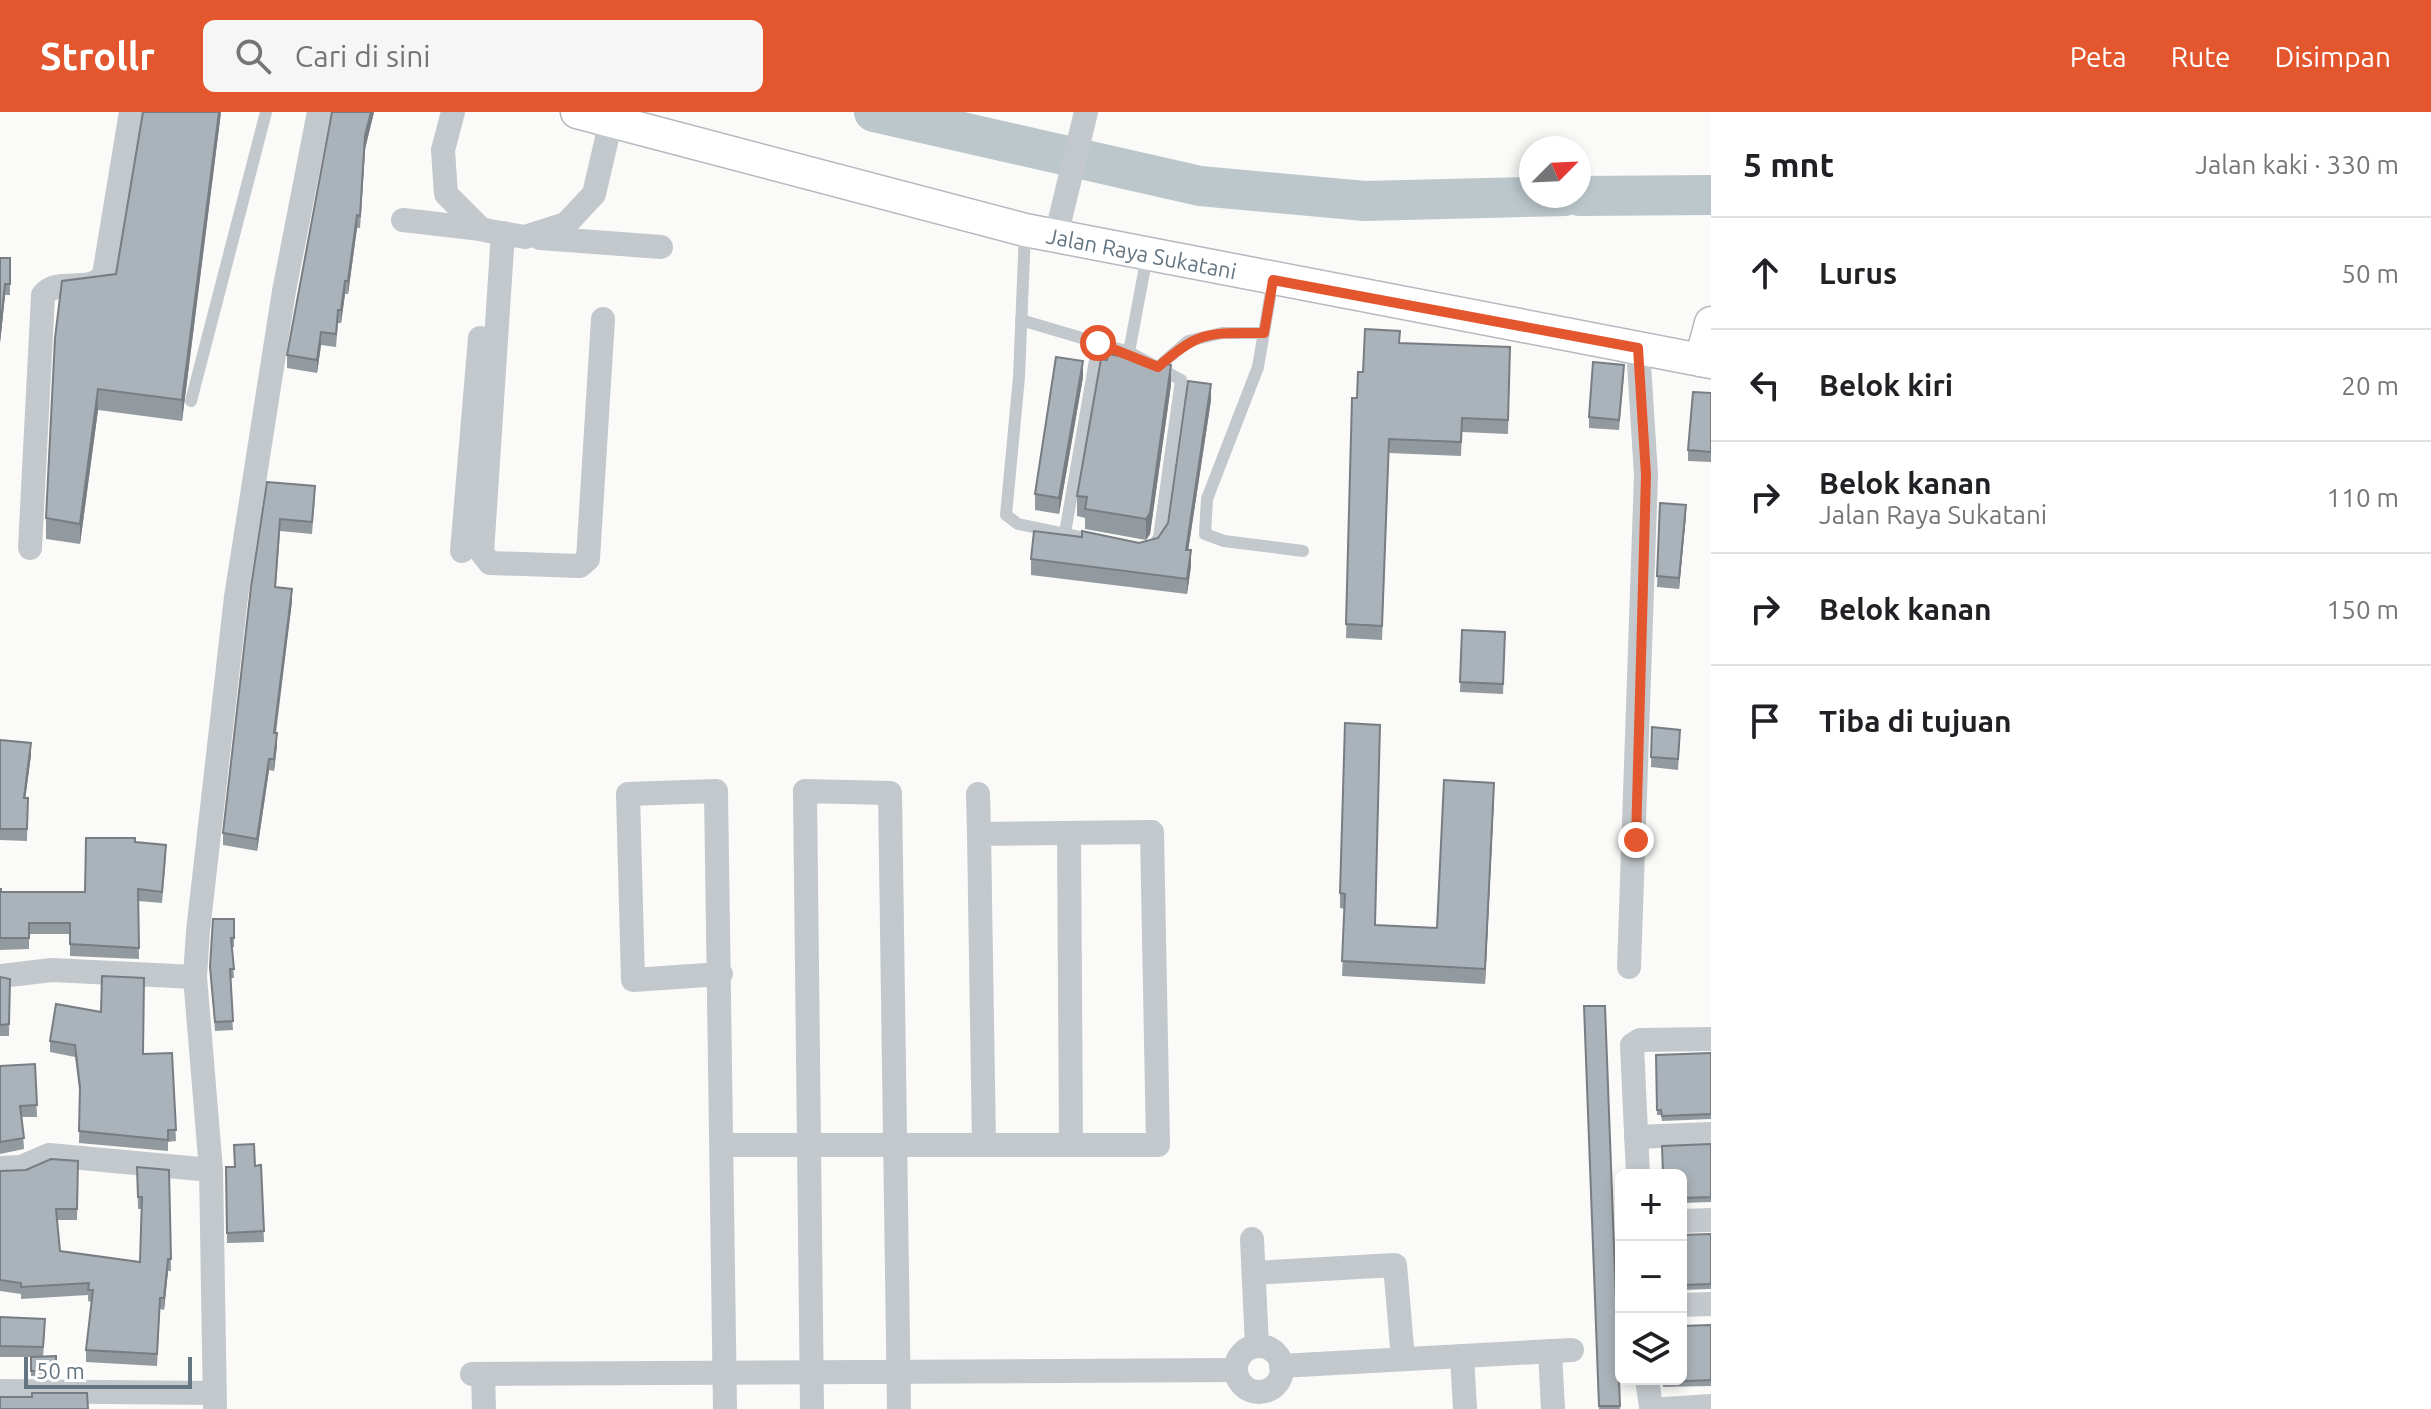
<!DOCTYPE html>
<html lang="id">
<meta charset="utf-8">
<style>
body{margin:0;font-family:Ubuntu,sans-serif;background:#f6f6f6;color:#202124}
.controls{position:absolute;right:24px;bottom:24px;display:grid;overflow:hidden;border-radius:12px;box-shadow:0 4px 12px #0003}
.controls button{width:72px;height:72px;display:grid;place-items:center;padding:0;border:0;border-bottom:2px solid #e0e0e0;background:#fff;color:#202124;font:40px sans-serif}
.compass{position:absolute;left:1519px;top:24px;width:72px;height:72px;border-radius:50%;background:#fff;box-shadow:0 4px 12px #0003;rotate:66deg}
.scale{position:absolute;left:24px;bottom:20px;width:168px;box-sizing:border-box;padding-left:8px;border:4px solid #657683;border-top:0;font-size:22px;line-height:28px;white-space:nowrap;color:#657683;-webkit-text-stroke:6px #fff;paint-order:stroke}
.stop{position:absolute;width:24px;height:24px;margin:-18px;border:6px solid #e4572e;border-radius:50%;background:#fff}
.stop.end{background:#e4572e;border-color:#fff;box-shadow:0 2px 8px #0008}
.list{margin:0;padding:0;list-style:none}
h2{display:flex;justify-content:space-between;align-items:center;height:104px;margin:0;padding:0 32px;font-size:34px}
h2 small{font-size:26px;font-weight:400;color:#757577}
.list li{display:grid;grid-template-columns:52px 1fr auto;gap:24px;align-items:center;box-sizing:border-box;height:112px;padding:0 32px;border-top:2px solid #e0e0e0}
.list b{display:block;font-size:30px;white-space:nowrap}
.list p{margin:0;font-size:26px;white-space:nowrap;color:#757577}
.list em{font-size:26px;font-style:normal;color:#757577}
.icon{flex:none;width:44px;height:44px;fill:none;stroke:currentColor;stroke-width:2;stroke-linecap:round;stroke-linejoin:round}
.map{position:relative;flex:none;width:1711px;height:1297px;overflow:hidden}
header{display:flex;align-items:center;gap:48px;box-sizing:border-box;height:112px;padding:0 40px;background:#e4572e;color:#fff}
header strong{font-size:38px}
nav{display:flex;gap:44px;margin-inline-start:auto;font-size:28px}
.search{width:560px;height:72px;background:#f6f6f6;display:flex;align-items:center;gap:20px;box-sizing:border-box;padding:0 28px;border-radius:12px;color:#757577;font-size:30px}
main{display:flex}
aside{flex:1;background:#fff}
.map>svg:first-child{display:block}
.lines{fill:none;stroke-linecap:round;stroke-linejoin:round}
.river{stroke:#bbc7cb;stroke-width:40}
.secondary-casing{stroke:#b3babf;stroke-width:35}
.lane{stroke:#c3c8cc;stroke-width:12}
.street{stroke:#c3c8cc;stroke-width:24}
.secondary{stroke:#fff;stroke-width:32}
.wall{fill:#929a9f}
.shaded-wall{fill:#777d82}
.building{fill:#aab3b9;stroke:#777d82;stroke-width:2}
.route{stroke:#e4572e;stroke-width:10}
.labels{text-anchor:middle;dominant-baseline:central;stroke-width:8;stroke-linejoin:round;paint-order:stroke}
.street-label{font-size:22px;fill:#657683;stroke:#fff}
</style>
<header>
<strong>Strollr</strong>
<div class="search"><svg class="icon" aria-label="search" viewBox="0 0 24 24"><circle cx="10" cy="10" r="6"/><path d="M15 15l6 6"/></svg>Cari di sini</div>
<nav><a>Peta</a><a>Rute</a><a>Disimpan</a></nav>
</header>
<main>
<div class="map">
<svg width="1711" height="1297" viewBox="0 0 1711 1297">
<rect width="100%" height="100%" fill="#fafaf8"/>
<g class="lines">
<g class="river">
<path d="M874 0 1200 74 1365 89 1565 84"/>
<path d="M1579 84 1711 83"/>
</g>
<g class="secondary-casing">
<g id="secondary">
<path id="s1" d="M577 0 1025 118 1711 250"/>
<path d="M1701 248 1711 211"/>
</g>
</g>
<g class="lane">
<path d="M1025 120 1019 265 1006 403 1018 412 1095 428"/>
<path d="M1273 168 1258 255 1207 387 1205 422 1224 429 1303 439"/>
<path d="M1021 208 1129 240 1181 268 1159 425 1152 436"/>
<path d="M1129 240 1147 144"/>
<path d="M1158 255 1188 229 1222 221H1264"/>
<path d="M191 289 266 0"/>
<path d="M1065 421 1098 231"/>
</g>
<g class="street">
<path d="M453 0 443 38 446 82 481 117 489 119 525 125 566 112 594 82 611 9"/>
<path d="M403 108 481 117"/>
<path d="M503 121 482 441 490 451 580 454 588 447 603 207"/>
<path d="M1056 124 1086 0"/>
<path d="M540 126 661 135"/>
<path d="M30 436 43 183C59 164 89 183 104 163L131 0"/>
<path d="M462 439 480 226"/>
<path d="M978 682 979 722"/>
<path d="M1069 721 1071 1033"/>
<path d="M1629 855 1646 363 1638 236"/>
<path d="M721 862 633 868 628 682 716 679 725 1297"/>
<path d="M0 864 52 858 195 865"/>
<path d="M1636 1025 1711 1022"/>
<path d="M722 1033H1158L1152 720 979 722 984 1033"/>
<path d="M0 1056 21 1055 49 1043 211 1058"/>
<path d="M1638 1063 1632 933 1640 928 1711 927"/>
<path d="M1681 1109 1711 1108"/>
<path d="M1252 1127 1257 1234"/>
<path d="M1254 1161 1395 1153 1403 1247"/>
<path d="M1681 1193 1711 1192"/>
<circle cx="1259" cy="1257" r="23"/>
<path d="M1550 1239 1553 1297"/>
<path d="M1462 1244 1465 1297"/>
<path d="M1281 1254 1572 1238"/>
<path d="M472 1262 1236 1258"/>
<path d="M483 1262 484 1297"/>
<path d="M1647 1267 1651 1295 1660 1297"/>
<path d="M0 1279 214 1281"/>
<path d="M215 1297 211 1058 195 865 198 819 236 485 284 179 319 0"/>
<path d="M812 1297 805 679 890 681 899 1297"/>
<path d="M1665 1297 1711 1294"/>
</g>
<use href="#secondary" class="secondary"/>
</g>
<g class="wall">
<path d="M143 0H221L182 309 98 298 80 432 46 427V406L116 162Z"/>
<path d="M332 0H374L365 37 360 116H357L348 182H345L341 211H338L336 235 321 233 317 261 287 256V243Z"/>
<path d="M0 146H10V183H5L0 231Z"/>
<path d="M1400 231 1510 249 1508 322 1462 320 1461 344 1389 341 1382 528 1346 526 1352 286H1357L1363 260Z"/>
<path d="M1624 263 1619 318 1589 316V305Z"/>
<path d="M1083 265 1059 402 1035 398V382Z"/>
<path d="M1171 273 1150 422 1146 428 1085 417V406L1077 404V384Z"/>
<path d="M1711 281V350L1688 349V338Z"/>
<path d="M1211 288 1188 438 1191 454 1187 482 1031 463V447L1139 431 1158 426 1168 411Z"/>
<path d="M267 370 315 386 312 422 280 419 276 475 292 489 276 621 277 633 274 659 269 658 257 739 223 733V721Z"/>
<path d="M1660 391 1686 403 1679 477 1657 475Z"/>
<path d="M1462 518 1505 520 1503 582 1460 580Z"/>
<path d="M1345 611 1375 813 1437 816 1494 686 1485 872 1342 864 1345 797 1340 796V781Z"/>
<path d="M1652 615 1680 628 1678 658 1651 655Z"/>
<path d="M0 628 31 643 25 686H28L27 729 0 728Z"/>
<path d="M135 730 166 745 162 791 138 789 139 847 70 844V822H29V837L0 838V777L1 780H85Z"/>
<path d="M234 807V835H232L234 866H230L233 918 215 919 210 855Z"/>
<path d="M0 865 10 867 9 924H0Z"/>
<path d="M1605 894 1620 1297H1599L1584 900Z"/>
<path d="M50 929 143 942 172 941 176 1029 168 1030V1039L79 1031 80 985 75 945 50 940Z"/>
<path d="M1711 941V1007L1662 1009 1661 1003H1657L1656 943Z"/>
<path d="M35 952 37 1005H22L24 1037 0 1042V954Z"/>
<path d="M1711 1032V1090L1681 1091V1063Z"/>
<path d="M78 1049 77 1108H57L60 1139 140 1150 141 1097H138L137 1055 169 1058 171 1159H168L164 1198 160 1197 157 1254 86 1250V1238L92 1190 88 1189V1183L21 1187V1182L0 1179V1059L26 1058Z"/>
<path d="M261 1053 264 1130 227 1131 226 1055Z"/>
<path d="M1711 1122V1177L1681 1178V1123Z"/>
<path d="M0 1205 45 1218 43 1245 56 1244V1265L31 1264V1245H0Z"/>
<path d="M1711 1213V1274L1663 1275V1267Z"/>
</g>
<g class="shaded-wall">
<path d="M219 0H221L182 309V288Z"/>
<path d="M371 0H374L365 37 360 116 365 24Z"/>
<path d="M357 103V116L348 182V169Z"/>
<path d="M345 169V182L341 211V198Z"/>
<path d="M5 172V183L0 231V220Z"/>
<path d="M321 220V233L317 261V248Z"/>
<path d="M1083 249V265L1059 402V386Z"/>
<path d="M1171 253V273L1150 422 1146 428V407Z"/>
<path d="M1211 272V288L1186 453V438Z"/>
<path d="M98 277V298L80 432V412Z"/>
<path d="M1686 393V403L1679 477V466Z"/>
<path d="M1191 438V454L1187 482V467Z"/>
<path d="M292 477V489L274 632V621Z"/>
<path d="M277 621V633L274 659V647Z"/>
<path d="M31 631V643L24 697V686Z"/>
<path d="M269 647V658L257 739V727Z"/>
<path d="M1494 671V686L1485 872V857Z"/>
<path d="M168 1147V1159L164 1198V1186Z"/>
</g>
<g class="building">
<path d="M143 0H219L182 288 98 277 80 412 46 406 55 226 62 169 116 162Z"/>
<path d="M332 0H371L365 24 360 104 357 103 348 169H345L341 198H338L336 222 321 220 317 248 287 243Z"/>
<path d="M0 146H10V172H5L0 220Z"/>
<path d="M1365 217 1400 219 1399 231 1510 235 1508 308 1462 306 1461 330 1389 327 1382 514 1346 512 1352 286H1357L1358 260H1363Z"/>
<path d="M1108 242 1171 253 1150 401 1146 407 1085 397 1087 385 1077 384 1101 247 1107 248Z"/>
<path d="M1056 245 1083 249 1059 386 1035 382Z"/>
<path d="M1593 250 1624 253 1619 308 1589 305Z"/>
<path d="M1188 269 1211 272 1186 438H1191L1187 467 1031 447 1034 419 1082 425V419L1139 431 1158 426 1168 411Z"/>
<path d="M1693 280 1711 281V340L1688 338Z"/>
<path d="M267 370 315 374 312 410 280 407 275 475 292 477 274 621H277L274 647H269L257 727 223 721 251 475Z"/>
<path d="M1660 391 1686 393 1679 466 1657 464Z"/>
<path d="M1462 518 1505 520 1503 572 1460 570Z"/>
<path d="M1345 611 1380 613 1375 813 1437 816 1444 668 1494 671 1485 857 1342 849 1345 782 1340 781Z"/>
<path d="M1652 615 1680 618 1678 647 1651 645Z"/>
<path d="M0 628 31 631 24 686H28L27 717H0Z"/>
<path d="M86 726H135V730L166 733 162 780 138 777 139 836 70 832V811H29V826H0V777H1V780H85Z"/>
<path d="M213 807H234V826H231L234 857H230L233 909 215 910 210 855Z"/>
<path d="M102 864 144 866 143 942 172 941 176 1018H168V1028L79 1019 80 975 75 933 50 929 56 892 101 900Z"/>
<path d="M0 865 10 867 9 912 0 913Z"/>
<path d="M1584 894H1605L1620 1294H1599Z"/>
<path d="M1711 941V1002L1662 1004 1661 998H1657L1656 943Z"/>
<path d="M35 952 37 993 20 994 24 1026 0 1030V954Z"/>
<path d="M254 1032 255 1054 261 1053 264 1119 227 1121 226 1055H235L234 1033Z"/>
<path d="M1711 1032V1085L1681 1086V1063H1663L1662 1034Z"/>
<path d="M51 1047 78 1049 77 1097H56L60 1139 140 1150 142 1085H138L137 1055 169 1058 171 1147H168L164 1186H160L157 1242 86 1238 93 1178H88L89 1171 21 1175V1171L0 1168V1059L26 1058Z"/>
<path d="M1711 1122V1172L1681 1173V1123Z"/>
<path d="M0 1205 45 1207 43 1235 0 1234Z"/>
<path d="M1711 1213V1268L1663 1270V1267H1681V1214Z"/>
<path d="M56 1244V1259H31V1245Z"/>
<path d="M32 1281H87L88 1297H0V1285H32Z"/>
</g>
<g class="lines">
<path class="route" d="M1098 231 1158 255C1200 218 1209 221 1264 221L1273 168 1638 236 1646 363 1636 728"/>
</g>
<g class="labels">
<g class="street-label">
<text stroke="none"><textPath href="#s1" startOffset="582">Jalan Raya Sukatani</textPath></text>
</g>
</g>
</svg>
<div class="controls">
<button>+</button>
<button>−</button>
<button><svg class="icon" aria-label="layers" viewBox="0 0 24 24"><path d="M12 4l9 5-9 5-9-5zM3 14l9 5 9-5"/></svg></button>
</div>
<svg class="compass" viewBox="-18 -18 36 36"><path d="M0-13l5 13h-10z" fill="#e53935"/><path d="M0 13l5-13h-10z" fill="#757577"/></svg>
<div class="scale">50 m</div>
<div class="stop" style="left:1098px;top:231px"></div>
<div class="stop end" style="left:1636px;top:728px"></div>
</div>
<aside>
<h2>5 mnt<small>Jalan kaki · 330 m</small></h2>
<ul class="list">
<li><svg class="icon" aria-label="ahead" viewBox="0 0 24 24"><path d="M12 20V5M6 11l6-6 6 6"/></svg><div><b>Lurus</b></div><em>50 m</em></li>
<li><svg class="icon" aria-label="left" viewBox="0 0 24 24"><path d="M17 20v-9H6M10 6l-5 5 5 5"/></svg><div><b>Belok kiri</b></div><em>20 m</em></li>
<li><svg class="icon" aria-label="right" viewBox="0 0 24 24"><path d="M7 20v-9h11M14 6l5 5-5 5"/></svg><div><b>Belok kanan</b><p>Jalan Raya Sukatani</p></div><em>110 m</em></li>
<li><svg class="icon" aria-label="right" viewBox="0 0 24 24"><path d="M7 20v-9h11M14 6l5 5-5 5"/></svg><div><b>Belok kanan</b></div><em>150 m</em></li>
<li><svg class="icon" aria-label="arrive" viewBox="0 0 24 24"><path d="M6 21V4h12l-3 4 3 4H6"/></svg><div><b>Tiba di tujuan</b></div></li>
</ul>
</aside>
</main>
